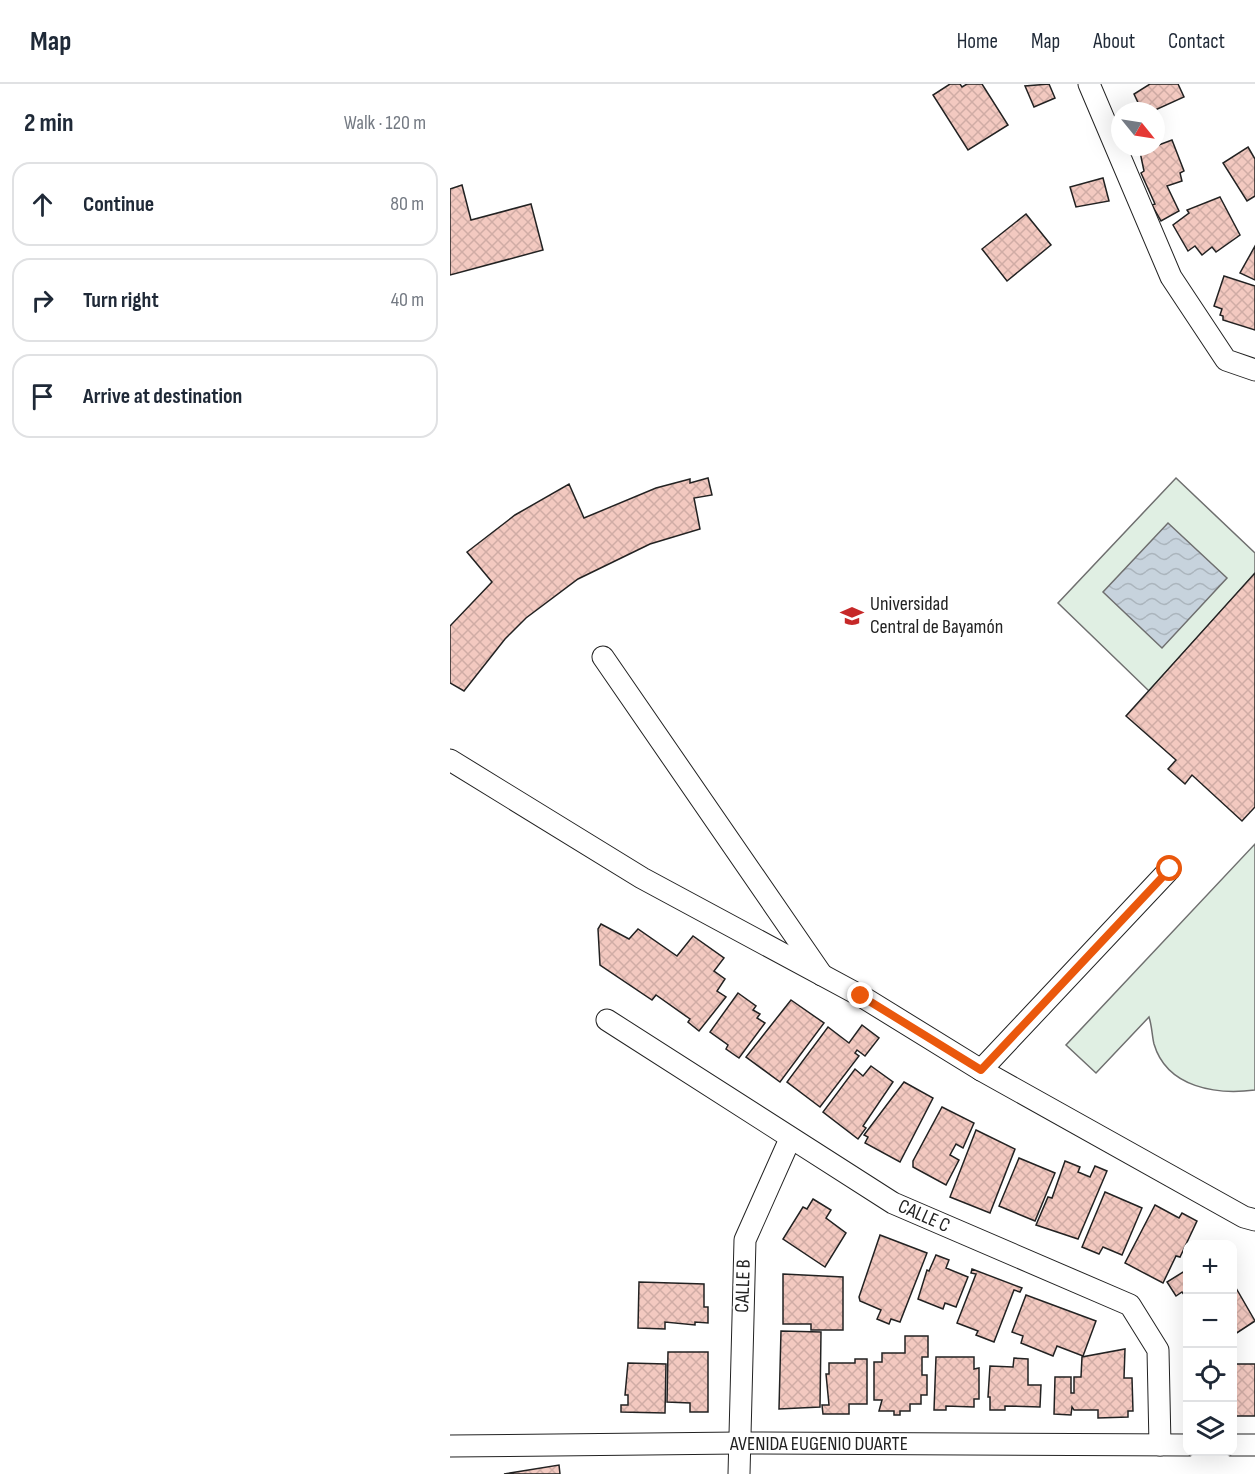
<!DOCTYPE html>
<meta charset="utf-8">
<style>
body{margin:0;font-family:"Sofia Sans Condensed",sans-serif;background:#f6f6f7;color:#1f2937}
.controls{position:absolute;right:18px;bottom:18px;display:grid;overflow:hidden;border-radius:12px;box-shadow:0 6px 24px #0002}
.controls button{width:54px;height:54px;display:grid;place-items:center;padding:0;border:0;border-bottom:2px solid #e0e1e3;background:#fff;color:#1f2937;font:30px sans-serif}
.compass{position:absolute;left:661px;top:18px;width:54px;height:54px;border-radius:50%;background:#fff;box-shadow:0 6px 24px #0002;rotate:120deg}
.stop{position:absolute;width:18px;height:18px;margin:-14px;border:4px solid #ea580c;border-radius:50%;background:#fff}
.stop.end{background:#ea580c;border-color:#fff;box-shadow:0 2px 6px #0008}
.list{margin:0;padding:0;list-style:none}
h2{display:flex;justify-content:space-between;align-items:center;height:78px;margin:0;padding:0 24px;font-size:26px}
h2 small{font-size:20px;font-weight:400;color:#747a83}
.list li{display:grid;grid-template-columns:39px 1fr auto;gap:18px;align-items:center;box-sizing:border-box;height:84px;margin:0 12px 12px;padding:0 12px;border:2px solid #e0e1e3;border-radius:18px}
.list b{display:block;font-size:22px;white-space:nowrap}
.list em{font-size:20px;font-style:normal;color:#747a83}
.icon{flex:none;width:33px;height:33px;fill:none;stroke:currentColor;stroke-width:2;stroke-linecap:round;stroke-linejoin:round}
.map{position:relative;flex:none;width:805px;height:1390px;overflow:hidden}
header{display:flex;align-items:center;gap:36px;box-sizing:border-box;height:84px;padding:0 30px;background:#fff;border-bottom:2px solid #e0e1e3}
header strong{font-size:28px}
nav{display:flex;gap:33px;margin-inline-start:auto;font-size:21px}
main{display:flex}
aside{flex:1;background:#fff}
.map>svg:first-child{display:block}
.pitch{fill:#e0efe3;stroke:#6f6f6f;stroke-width:1.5}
.water{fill:url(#water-waves);stroke:#6f6f6f;stroke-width:1.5}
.building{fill:url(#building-cross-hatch);stroke:#222;stroke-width:1.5}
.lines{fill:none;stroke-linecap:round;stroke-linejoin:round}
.street-casing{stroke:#222;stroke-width:23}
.street{stroke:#fff;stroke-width:21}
.route{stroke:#ea580c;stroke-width:8}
.labels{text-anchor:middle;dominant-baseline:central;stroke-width:4.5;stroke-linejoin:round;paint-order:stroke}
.poi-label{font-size:20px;fill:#222;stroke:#fff;text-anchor:start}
.street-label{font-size:20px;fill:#222;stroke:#fff}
</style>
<header>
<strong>Map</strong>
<nav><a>Home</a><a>Map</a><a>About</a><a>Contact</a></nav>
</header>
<main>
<aside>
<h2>2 min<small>Walk · 120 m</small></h2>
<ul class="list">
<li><svg class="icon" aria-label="ahead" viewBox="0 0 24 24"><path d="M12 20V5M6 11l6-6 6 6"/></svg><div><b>Continue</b></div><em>80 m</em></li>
<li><svg class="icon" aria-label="right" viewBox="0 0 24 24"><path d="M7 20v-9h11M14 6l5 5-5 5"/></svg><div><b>Turn right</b></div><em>40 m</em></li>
<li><svg class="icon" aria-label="arrive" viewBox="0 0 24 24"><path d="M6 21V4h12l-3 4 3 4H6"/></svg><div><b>Arrive at destination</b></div></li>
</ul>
</aside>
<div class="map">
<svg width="805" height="1390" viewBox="0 0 805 1390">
<defs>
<pattern id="water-waves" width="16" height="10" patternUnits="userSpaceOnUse" patternTransform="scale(1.5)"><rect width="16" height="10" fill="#c7d3dd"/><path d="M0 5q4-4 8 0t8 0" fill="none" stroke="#abb5bd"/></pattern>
<pattern id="building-cross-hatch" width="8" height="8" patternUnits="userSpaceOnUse" patternTransform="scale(1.5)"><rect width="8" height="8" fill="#f3c9c0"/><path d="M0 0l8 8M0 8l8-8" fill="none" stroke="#d0aca5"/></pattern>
</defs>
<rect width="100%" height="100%" fill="#fff"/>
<g class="pitch">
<path d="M726 394 805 469V489L699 607 608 519Z"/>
<path d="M805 760V1006C767 1011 717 1004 704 960 702 952 702 942 699 933L646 989 616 961Z"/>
</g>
<path class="water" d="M718 439 777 494 712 564 653 508Z"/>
<g class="building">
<path d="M500 0H510L512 3 517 0H532L558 41 518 66 483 11Z"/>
<path d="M599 0 605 14 584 23 575 2Z"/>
<path d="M700 0H728L734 13 703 27H692L684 10Z"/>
<path d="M722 56 734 87 730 89 732 97 717 102 729 127 711 137 702 121 705 120 691 89 694 87 690 68Z"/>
<path d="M798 63 805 75V112L797 117 773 79Z"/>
<path d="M653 94 659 117 626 123 620 103Z"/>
<path d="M12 101 21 136 81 120 93 166 0 191V105Z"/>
<path d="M770 113 790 151 766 168 762 163 752 171 745 162 738 167 723 141 739 129 737 126Z"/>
<path d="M576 130 601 161 557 197 532 165Z"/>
<path d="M805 162V196L790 189Z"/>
<path d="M774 192 805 202V246L773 236V232L770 231 772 225 764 222Z"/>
<path d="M258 394 262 411 244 414 250 445 200 460 128 495 76 534 55 555 14 607 0 599V542L42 498 17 468 65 431 119 400 134 434 206 404 240 395V399Z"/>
<path d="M805 489V723L792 737 742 691 735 700 718 685 726 676 676 632Z"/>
<path d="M151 840 179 855 188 845 227 872 243 852 274 874 264 887 275 895 267 907 276 913 249 947 238 938 240 935 206 911 202 916 150 881 148 845Z"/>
<path d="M288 909 306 922 303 926 310 930 307 934 315 939 289 974 276 965 278 961 260 948Z"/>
<path d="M341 916 374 939 330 998 296 973Z"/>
<path d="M412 941 429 954 415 972 407 966 405 969 409 972 370 1023 337 998 378 943 399 959Z"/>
<path d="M421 982 443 998 413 1042 416 1044 408 1055 373 1028 405 985 413 992Z"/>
<path d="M454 998 483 1014 450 1078 415 1059 418 1053 414 1051Z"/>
<path d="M492 1023 524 1039 513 1064 506 1060 500 1071 509 1076 496 1101 463 1083V1077Z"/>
<path d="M526 1046 565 1065 540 1129 500 1113Z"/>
<path d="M569 1074 605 1089 585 1137 549 1122Z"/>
<path d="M615 1077 630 1083 628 1088 640 1093 645 1082 657 1087 628 1155 586 1141 598 1113 602 1114Z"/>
<path d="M655 1108 692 1124 672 1171 653 1163 649 1170 632 1163Z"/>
<path d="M363 1115 381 1126 376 1134 396 1149 375 1183 333 1155 353 1123 357 1125Z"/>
<path d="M705 1121 729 1134 732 1129 747 1137 730 1173 726 1172 713 1199 675 1179Z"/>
<path d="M430 1151 477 1169 450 1238 441 1235 439 1240 427 1235 431 1226 410 1217 409 1213Z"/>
<path d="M486 1171 499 1176 496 1184 518 1193 506 1223 495 1219 493 1225 468 1215 477 1186 479 1187Z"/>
<path d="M522 1185 572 1204 570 1208 564 1206 544 1258 526 1251 528 1247 507 1239 526 1190 521 1189Z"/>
<path d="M738 1185V1216L732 1208 726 1212 717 1198Z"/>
<path d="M333 1190 393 1193V1246H361V1240H333Z"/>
<path d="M189 1198 254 1200V1223H258V1239L245 1238V1241L215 1238V1245L188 1244Z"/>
<path d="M786 1204 805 1237 782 1252V1206Z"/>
<path d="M576 1211 646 1237 633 1272 607 1262 603 1272 571 1259 573 1252 562 1248Z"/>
<path d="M331 1247 371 1248 370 1323 329 1325Z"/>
<path d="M455 1252H478V1273H472V1291H477V1311H471V1320H460V1327H450V1331H444V1327H429L432 1316H424V1278H432V1269H455Z"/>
<path d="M675 1265 674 1294H682L683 1327H678V1333L648 1334V1326H624L622 1323 621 1331 604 1330 605 1293H621V1309H624V1293H631L632 1273Z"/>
<path d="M218 1268H258V1328H240V1319L217 1318Z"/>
<path d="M486 1273H524V1285L529 1284V1315H524V1323L496 1322V1326H484Z"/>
<path d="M564 1274 578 1275V1301H591L590 1323 555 1322V1326H540V1313H538L540 1282 563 1283Z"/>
<path d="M405 1275H417V1320H399V1330H373L372 1321H379L376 1290H379V1279H405Z"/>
<path d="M178 1279 216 1280 215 1329 171 1328V1321H178V1311H175Z"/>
<path d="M782 1280H805V1332H785L782 1328Z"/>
<path d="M109 1381 110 1390H54Z"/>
</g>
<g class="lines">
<g class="street-casing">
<g id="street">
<path d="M639 0 721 193 776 276 805 286"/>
<path d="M153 573 372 891"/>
<path d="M0 676 192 794 411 912 531 986 794 1133 805 1136"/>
<path d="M157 936 443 1119 680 1221 708 1266 710 1361"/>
<path d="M531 986 720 785"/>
<path d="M782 1361H805"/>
<path d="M0 1362 289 1359 738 1361"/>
<path d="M289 1390 295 1156 340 1055"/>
</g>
</g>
<use href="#street" class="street"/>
</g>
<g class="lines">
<path class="route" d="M411 912 531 986 720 785"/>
</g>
<defs>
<g id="university-bare" transform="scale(1.8)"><path d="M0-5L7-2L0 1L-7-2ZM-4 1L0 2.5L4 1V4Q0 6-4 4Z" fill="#c62828" stroke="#fff" stroke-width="2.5" paint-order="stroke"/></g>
</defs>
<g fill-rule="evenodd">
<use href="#university-bare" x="402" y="532"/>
</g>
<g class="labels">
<g class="poi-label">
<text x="420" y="520">Universidad<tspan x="420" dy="23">Central de Bayamón</tspan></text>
</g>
<g class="street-label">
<text transform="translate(474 1132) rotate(24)">CALLE C</text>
<text transform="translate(293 1202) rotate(-88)">CALLE B</text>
<text x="369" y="1360">AVENIDA EUGENIO DUARTE</text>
</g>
</g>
</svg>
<div class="controls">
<button>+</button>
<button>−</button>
<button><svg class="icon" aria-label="locate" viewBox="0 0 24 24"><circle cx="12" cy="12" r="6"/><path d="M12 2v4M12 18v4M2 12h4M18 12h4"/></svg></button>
<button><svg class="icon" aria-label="layers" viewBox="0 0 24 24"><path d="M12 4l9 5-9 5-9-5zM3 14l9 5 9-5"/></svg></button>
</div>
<svg class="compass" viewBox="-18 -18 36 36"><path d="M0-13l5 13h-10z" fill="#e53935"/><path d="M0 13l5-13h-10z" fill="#747a83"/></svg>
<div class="stop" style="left:720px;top:785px"></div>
<div class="stop end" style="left:411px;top:912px"></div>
</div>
</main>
